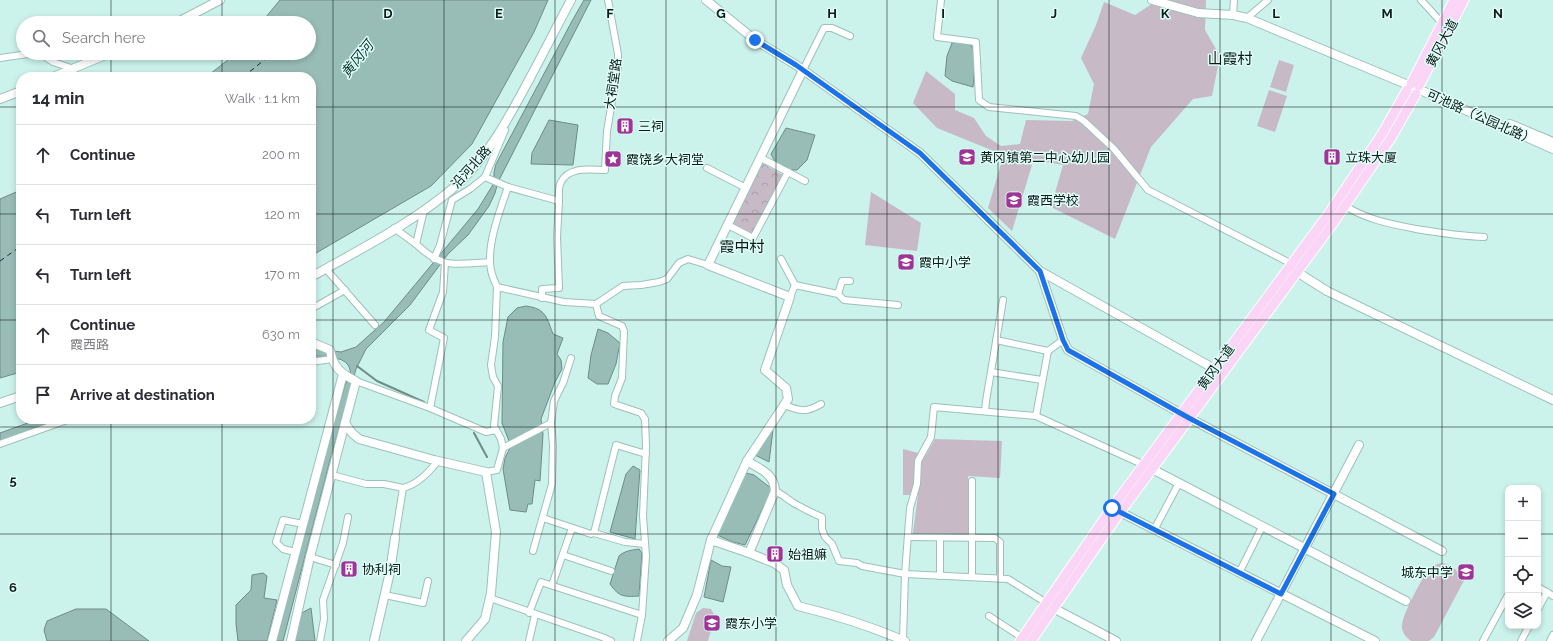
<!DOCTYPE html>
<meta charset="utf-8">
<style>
body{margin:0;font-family:Raleway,"Noto Sans SC",sans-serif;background:#f7f7f7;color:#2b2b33}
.controls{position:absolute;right:12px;bottom:12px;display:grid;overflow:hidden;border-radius:8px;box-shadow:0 2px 6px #0003}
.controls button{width:36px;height:36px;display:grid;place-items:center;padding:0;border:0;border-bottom:1px solid #e1e1e2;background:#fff;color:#2b2b33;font:20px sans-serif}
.stop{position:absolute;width:12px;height:12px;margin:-9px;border:3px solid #1a73e8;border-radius:50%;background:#fff}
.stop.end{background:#1a73e8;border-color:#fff;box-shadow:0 1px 4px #0008}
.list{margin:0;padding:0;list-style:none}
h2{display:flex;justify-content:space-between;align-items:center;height:52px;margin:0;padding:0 16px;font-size:17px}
h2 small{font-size:13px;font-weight:400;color:#7c7c81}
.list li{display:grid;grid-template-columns:26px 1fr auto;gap:12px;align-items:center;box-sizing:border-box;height:60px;padding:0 16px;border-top:1px solid #e1e1e2}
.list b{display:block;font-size:15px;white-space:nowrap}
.list p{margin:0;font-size:13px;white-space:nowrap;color:#7c7c81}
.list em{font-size:13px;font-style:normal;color:#7c7c81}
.icon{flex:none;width:22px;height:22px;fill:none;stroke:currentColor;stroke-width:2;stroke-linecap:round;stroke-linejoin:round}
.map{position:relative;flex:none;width:1553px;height:641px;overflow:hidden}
.search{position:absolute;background:#fff;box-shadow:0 2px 6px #0003;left:16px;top:16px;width:300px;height:44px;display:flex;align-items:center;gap:10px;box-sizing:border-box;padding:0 14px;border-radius:22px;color:#7c7c81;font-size:15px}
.panel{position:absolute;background:#fff;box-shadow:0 2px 6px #0003;left:16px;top:72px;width:300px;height:352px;border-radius:16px}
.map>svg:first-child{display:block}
.green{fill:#c8b9c6}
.forest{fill:url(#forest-crowns)}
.water{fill:#98bdb7;stroke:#6e8c87}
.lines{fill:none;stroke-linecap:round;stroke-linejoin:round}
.stream{stroke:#6e8c87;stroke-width:2}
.ferry{stroke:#0d322d;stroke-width:1;stroke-dasharray:5 4;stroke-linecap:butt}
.street-casing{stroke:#9cc1bb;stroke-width:8}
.secondary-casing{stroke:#9cc1bb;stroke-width:10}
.primary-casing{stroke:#fff;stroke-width:11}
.street{stroke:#fff;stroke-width:6}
.secondary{stroke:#fff;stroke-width:8}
.primary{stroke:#fbd5f6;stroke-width:9}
.route{stroke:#1a73e8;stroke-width:5}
.grid{fill:none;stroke:#0c1a18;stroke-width:1;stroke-opacity:0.55}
.labels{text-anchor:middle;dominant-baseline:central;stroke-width:3;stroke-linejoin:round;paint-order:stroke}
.street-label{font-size:13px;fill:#0c1a18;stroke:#dffef8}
.poi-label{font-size:13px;fill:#0c1a18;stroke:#dffef8;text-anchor:start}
.water-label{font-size:14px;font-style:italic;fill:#0d322d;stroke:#dffef8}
.quarter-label{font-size:15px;fill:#0c1a18;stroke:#dffef8}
.grid-label{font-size:13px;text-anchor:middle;font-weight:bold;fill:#0c1a18;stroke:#dffef8;stroke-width:3;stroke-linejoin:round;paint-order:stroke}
</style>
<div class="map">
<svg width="1553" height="641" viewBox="0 0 1553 641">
<defs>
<pattern id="forest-crowns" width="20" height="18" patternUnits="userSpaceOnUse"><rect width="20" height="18" fill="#c8b9c6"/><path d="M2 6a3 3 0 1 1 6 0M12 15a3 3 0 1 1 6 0" fill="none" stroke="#ab9ea9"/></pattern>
</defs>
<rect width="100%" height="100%" fill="#cbf2eb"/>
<g class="green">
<path d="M1158 0H1206L1205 30 1220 56 1212 96 1193 99 1151 147 1115 239 1051 207 1063 165 1001 154 937 128 913 103 926 71 955 94V110L974 118 986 136 1001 146 1020 144 1026 120 1072 121 1088 114 1094 84 1081 58 1096 25 1104 2 1135 15Z"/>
<path d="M1279 60 1294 65 1286 92 1270 87Z"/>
<path d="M1269 90 1287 96 1275 132 1257 126Z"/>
<path d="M1003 157 1032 165 1012 231 988 208Z"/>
<path d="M871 192 921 223 917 251 865 245Z"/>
<path d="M935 439 1002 441 1000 478 968 476 969 534 913 533 918 495H903V449L926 455Z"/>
<path d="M1441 563C1450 564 1456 568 1460 576L1463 571 1468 573 1434 637 1429 641H1411C1407 638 1403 634 1402 628 1400 618 1421 581 1428 570L1431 566Z"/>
<path d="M703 608 711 609 715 616 708 641H687L696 613Z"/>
</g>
<path class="forest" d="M762 163 783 175 752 235 731 224Z"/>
<g class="water">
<path d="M280 0H548L534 32 472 144 431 186 311 256V77H206L237 53H309V23H261Z"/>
<path d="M584 0H591L498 182 495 193 489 206 468 235 448 254 410 305 366 349 356 369 330 460 283 641H276L309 511 345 385 351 374C350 372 350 367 348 365 343 356 320 356 311 356V348L341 352 356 347 384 322 478 209 494 183V172L496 164 572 21Z"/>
<path d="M959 42 970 44C977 52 974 76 973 87L952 81 945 76 947 56 952 43Z"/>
<path d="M549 120 578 125 573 165 531 164 532 153Z"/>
<path d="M786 128 815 135 807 160 797 170C782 170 777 167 771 154Z"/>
<path d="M21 190V372L0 378V199Z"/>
<path d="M526 306C546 309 546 316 553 334L563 338 557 354 561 360 562 369 555 382 541 419 543 434 540 481 535 480 532 504H528L526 512 510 510 503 469 505 458 511 446 502 423 503 342 508 317 517 308Z"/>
<path d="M598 329 608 333 620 343 616 364 608 384H597L588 378 591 355Z"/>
<path d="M39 419H59L0 441V433Z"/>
<path d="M773 430 769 462 755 455 767 434Z"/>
<path d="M633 466 640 470 635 539 610 532 626 474Z"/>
<path d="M746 473 754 475 772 489 745 545 733 542 717 535Z"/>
<path d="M639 549 642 553 639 596C624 597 619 597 610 584L619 556C624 551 632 550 639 549Z"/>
<path d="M711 560 722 566 731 567 723 602 704 597Z"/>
<path d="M263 573 267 576 264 598 277 600 267 641H238L236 624V605L251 590 252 575Z"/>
<path d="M311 608 315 641H292L298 615Z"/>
<path d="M76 609H106L149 641H47L44 630 47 621Z"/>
</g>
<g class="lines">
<g class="stream">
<path d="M357 366 377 381 424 402"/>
<path d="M474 433 487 457"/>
</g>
<g class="ferry">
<path d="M243 77 273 53"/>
<path d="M0 261 21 246"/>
</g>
<g class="street-casing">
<g id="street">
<path d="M941 0 937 37 976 42 979 100 989 107 1076 116 1084 121 1114 149 1148 190 1290 263"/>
<path d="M1421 0 1442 23"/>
<path d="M1233 15 1234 0"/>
<path d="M1247 18 1268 0"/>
<path d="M0 58 35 53 44 56 53 62 74 69"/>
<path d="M803 70 824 28H832L850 36"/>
<path d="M505 130 485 177 508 187 559 201C559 195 558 187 561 182 569 166 591 170 605 170L607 131 618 66V54L608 0"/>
<path d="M761 158 805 181"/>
<path d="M707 168 746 188"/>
<path d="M508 187C500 210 486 246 491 270 492 276 495 282 497 287L564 302 596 304 623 286 641 285 659 282 667 279 679 263 688 259 708 265"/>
<path d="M1345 206C1368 220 1391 224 1416 229 1440 233 1460 236 1484 237"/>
<path d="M424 210 416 244C443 270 456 264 490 262"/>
<path d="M728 225 753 238 788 172"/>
<path d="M394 228 416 244"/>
<path d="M434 259 440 245 452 200 470 189 485 177"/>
<path d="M781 259 795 285"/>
<path d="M326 269 375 325"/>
<path d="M838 294 842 281H850"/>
<path d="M790 297 795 285 838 294 844 300 898 305"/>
<path d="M542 298V289L559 288 557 237 559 201"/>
<path d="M596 304 599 316 622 326 624 331 622 378 615 396 614 404 641 413 645 419 646 446 643 516 646 556 642 615 637 641"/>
<path d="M311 309 345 290"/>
<path d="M996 340 1048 351"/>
<path d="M311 362 332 359"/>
<path d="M991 372 1042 380"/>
<path d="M356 381 430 408 486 432 496 430"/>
<path d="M784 405C800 411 806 413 821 404"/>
<path d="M430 408 444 338 429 330 443 292 445 263"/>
<path d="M985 411 986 401 1003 300"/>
<path d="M1036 416 1048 351 1063 340"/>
<path d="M0 444 70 419"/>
<path d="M503 448 551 423"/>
<path d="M486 472 497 470 503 448 501 439 494 426 498 386 493 377 491 365 495 337 497 287"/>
<path d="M332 475 366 484H384L403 488"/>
<path d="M775 491C782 494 786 498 792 502 801 507 811 513 822 517V529L825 537 832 544 839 561 857 563 862 566 905 574 1008 579 1045 602"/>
<path d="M543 518 591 534 594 533 625 542 645 544"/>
<path d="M1154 530 1179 483"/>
<path d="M594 533 616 445 646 454"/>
<path d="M908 537 995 538 1000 542V577"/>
<path d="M395 538 403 488C418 484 428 473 438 461"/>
<path d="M533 551 552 484 553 445 551 423 554 401 563 383 571 358"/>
<path d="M295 552 283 549 276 542 283 520 303 524"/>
<path d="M563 555 611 571"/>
<path d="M310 557 336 565"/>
<path d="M1239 573 1262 527"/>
<path d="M940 576V538"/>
<path d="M972 577V481"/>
<path d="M552 585 572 528"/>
<path d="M1538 587 1553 596"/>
<path d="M385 595 423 603 428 581"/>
<path d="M490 598 602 637 611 641"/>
<path d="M1538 609 1547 592"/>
<path d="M529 613 541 582 642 615"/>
<path d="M989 616 1021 637"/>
<path d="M903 640 905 574 910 508 917 484 918 461 931 437 934 407 1036 416 1142 464"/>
<path d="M320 641 324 619 323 600 343 543 348 517"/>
<path d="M529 641 535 615"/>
<path d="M1483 641 1508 595"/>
<path d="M1521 641 1529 626"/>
<path d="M1550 641 1553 635"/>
</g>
</g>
<g class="secondary-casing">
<g id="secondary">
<path d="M706 0 755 40 796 65 920 153 1040 271 1063 340 1068 350 1189 418 1442 551"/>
<path d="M1152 0 1198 13 1233 15 1247 18 1418 89 1553 149"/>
<path d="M176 23 220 0"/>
<path d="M53 77 110 53"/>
<path d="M0 99 21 91"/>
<path d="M1510 124 1553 142"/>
<path d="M1040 271 1213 368"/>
<path d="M1297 272 1327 291 1553 400"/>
<path d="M311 277C359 250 418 220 459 183 490 154 510 115 530 78 544 52 557 26 571 0"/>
<path d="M311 342 330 350C333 367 341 374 356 381L345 423 352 433 359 439 434 460 486 472 496 532 491 593 485 619 466 641"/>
<path d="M0 403 21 396"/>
<path d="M747 461C761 470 774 473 775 491L749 553 774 563 784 570 787 585 798 606C835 615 870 626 905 641"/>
<path d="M1152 469 1406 601"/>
<path d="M1116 510 1375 641"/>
<path d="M711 540 749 553"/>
<path d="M1055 609 1116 641"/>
<path d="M272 641 343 374"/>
<path d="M291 641 310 557 345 423"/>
<path d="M374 641 390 572 395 538"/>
<path d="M668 641 683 628 697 595 711 540 747 461 788 399 786 388 765 370 790 297 708 265 803 70"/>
<path d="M1256 641 1359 445"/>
</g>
</g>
<g class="primary-casing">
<g id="primary">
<path d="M1411 84 1454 0"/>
<path d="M1419 86 1464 0"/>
<path d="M1020 641 1109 512 1327 216 1382 134 1407 90"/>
<path d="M1031 641 1116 518 1334 222 1391 138 1416 94"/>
</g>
</g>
<use href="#street" class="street"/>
<use href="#secondary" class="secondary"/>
<use href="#primary" class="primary"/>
</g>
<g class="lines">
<path class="route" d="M755 40 796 65 920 153 1040 271 1063 340 1068 350 1189 418 1334 494 1281 594 1112 508"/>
</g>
<path class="grid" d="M111 0V23M222 0V23M333 0V641M444 0V641M555 0V641M666 0V641M776 0V641M887 0V641M998 0V641M1109 0V641M1220 0V641M1331 0V641M1442 0V641M111 53V77M222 53V77M0 107H21M311 107H1553M0 214H21M311 214H1553M0 320H21M311 320H1553M111 419V641M222 419V641M0 427H1553M0 534H1508M1538 534H1553"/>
<defs>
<g id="building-square" transform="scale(0.9)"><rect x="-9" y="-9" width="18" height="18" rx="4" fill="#9e3496" stroke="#dffef8"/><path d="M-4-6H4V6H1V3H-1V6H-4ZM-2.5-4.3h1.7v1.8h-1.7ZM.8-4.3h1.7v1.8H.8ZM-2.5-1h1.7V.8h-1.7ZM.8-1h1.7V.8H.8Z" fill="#fff"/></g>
<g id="school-square" transform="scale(0.9)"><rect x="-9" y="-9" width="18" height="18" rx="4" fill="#9e3496" stroke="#dffef8"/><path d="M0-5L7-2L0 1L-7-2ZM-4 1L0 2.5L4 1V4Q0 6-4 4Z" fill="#fff"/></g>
<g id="sight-square" transform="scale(0.9)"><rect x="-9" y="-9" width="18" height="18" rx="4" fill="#9e3496" stroke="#dffef8"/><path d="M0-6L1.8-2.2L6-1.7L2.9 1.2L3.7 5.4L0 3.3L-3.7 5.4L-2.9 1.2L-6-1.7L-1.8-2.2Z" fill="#fff"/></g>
</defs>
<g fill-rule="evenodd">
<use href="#building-square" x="625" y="126"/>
<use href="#school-square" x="967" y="157"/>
<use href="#building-square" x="1332" y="157"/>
<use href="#sight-square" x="613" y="159"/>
<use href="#school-square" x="1014" y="200"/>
<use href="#school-square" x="906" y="262"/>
<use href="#building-square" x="775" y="554"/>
<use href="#building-square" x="349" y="569"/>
<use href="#school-square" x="1466" y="572"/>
<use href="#school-square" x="712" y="623"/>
</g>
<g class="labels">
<g class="street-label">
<text transform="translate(1442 43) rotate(-62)">黄冈大道</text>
<text transform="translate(613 84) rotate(-82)">大祠堂路</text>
<text transform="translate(1481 117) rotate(24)">可池路（公园北路）</text>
<text transform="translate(471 167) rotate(-48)">沿河北路</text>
<text transform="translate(1216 367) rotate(-54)">黄冈大道</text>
</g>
<g class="poi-label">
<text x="638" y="126">三祠</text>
<text x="980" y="157">黄冈镇第二中心幼儿园</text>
<text x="1345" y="157">立珠大厦</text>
<text x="626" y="159">霞饶乡大祠堂</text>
<text x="1027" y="200">霞西学校</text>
<text x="919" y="262">霞中小学</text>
<text x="788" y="554">始祖嫲</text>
<text x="362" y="569">协利祠</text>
<text x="1453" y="572" text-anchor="end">城东中学</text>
<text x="725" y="623">霞东小学</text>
</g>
<g class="water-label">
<text transform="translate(357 59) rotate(-51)">黄冈河</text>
</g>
<g class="quarter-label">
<text x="1230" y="59">山霞村</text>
<text x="742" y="247">霞中村</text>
</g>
</g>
<g class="grid-label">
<text x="388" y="18">D</text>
<text x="499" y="18">E</text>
<text x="610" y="18">F</text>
<text x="721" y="18">G</text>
<text x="832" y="18">H</text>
<text x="943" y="18">I</text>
<text x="1054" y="18">J</text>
<text x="1165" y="18">K</text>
<text x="1276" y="18">L</text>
<text x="1387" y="18">M</text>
<text x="1498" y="18">N</text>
<text x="13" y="485">5</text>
<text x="13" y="592">6</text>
</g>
</svg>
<div class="controls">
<button>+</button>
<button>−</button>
<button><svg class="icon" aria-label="locate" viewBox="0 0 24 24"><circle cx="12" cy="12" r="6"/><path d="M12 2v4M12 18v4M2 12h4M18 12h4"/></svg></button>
<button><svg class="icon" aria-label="layers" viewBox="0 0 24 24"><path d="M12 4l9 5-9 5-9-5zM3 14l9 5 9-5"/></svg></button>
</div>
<div class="stop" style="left:1112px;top:508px"></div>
<div class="stop end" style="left:755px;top:40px"></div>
<div class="search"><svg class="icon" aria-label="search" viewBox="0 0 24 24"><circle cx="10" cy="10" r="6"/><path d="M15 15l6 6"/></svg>Search here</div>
<section class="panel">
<h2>14 min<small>Walk · 1.1 km</small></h2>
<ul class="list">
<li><svg class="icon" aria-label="ahead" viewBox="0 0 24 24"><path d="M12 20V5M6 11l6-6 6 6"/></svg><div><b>Continue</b></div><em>200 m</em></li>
<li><svg class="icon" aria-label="left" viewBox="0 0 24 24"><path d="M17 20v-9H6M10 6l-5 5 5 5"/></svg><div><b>Turn left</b></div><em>120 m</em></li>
<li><svg class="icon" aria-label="left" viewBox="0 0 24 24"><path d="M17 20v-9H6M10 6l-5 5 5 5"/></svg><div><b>Turn left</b></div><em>170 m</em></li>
<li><svg class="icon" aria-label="ahead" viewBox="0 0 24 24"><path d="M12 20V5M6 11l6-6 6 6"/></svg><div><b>Continue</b><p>霞西路</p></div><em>630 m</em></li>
<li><svg class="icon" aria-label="arrive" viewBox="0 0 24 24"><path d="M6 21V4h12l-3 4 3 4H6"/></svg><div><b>Arrive at destination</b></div></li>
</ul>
</section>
</div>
